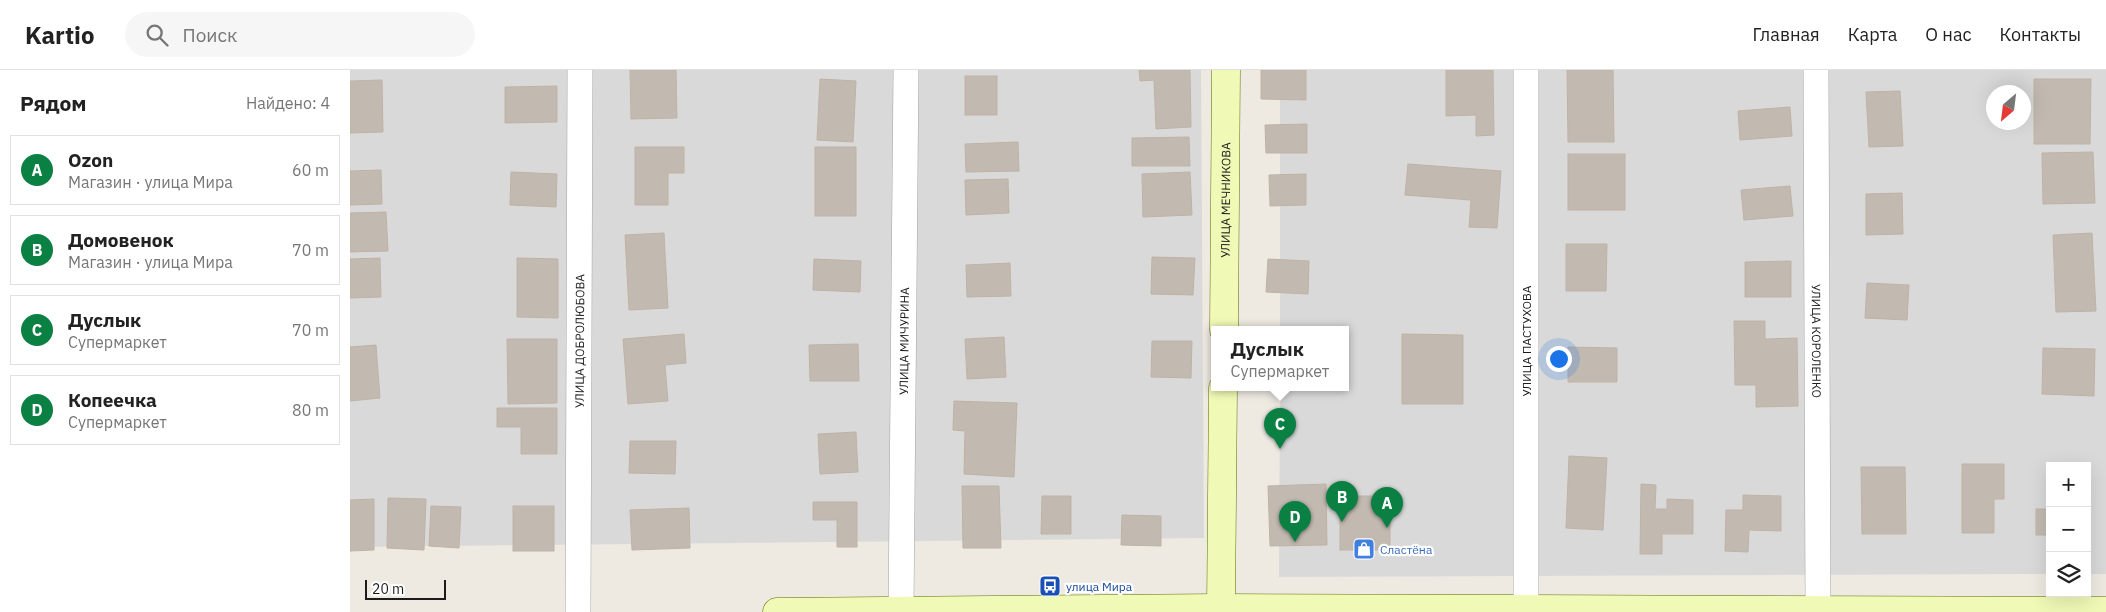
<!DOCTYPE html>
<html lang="ru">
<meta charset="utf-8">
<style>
body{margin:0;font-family:"IBM Plex Sans",sans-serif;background:#f6f6f6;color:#222}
.controls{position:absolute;right:15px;bottom:15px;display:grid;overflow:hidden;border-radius:0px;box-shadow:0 5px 20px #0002}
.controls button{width:45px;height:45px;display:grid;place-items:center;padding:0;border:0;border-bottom:1px solid #e0e0e0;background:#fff;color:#222;font:25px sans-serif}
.compass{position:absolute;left:1636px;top:15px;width:45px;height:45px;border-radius:50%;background:#fff;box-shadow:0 5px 20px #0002;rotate:208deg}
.scale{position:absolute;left:15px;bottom:12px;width:81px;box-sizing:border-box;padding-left:5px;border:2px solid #1c1c1c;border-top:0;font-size:14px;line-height:18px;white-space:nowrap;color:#1c1c1c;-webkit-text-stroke:4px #fff;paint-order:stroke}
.you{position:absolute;left:1208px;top:288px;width:18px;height:18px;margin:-12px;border:4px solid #fff;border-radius:50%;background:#1a73e8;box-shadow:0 0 0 8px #1a73e833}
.badge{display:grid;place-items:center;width:32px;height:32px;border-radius:50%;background:#0b8043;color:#fff;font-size:16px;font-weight:700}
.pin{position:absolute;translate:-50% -41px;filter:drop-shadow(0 1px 2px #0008)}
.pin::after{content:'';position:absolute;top:26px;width:18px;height:15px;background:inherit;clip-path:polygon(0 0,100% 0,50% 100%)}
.popup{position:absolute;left:861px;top:256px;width:138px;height:65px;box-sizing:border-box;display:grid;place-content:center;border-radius:0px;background:#fff;filter:drop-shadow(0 1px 4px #0005);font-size:16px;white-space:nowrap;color:#767676}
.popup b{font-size:19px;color:#222}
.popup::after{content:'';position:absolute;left:50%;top:100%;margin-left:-10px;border:10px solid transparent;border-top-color:#fff}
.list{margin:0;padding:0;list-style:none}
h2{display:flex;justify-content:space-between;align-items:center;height:65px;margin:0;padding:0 20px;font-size:21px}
h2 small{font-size:16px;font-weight:400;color:#767676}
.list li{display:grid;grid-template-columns:32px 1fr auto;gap:15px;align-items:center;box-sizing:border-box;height:70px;margin:0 10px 10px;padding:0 10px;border:1px solid #e0e0e0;border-radius:0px}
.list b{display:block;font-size:19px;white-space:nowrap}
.list p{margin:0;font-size:16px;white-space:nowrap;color:#767676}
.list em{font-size:16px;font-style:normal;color:#767676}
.icon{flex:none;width:28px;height:28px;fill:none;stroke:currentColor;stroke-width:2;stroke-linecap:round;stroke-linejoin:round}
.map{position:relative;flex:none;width:1756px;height:542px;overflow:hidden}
header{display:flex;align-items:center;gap:30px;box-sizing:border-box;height:70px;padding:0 25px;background:#fff;border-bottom:1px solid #e0e0e0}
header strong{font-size:24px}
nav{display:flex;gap:28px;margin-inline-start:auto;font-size:18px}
.search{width:350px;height:45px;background:#f6f6f6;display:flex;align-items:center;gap:12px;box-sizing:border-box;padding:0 18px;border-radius:28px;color:#767676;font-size:19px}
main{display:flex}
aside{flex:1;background:#fff}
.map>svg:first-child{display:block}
.residential{fill:#dad9d9;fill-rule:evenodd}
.building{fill:#c2bab1;stroke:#bfb2a4}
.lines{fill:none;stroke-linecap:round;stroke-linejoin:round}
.minor-casing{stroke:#a3a3a3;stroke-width:26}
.secondary-casing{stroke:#5e7105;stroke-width:29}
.minor{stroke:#fff;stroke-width:25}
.secondary{stroke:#f0f9b5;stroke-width:28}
.labels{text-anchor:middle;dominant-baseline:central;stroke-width:4.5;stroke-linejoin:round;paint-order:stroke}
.street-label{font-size:12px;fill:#1c1c1c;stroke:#fff}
.shop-label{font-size:12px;fill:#366cbe;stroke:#fff;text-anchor:start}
.transit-label{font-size:12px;fill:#164399;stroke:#fff;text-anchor:start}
</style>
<header>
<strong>Kartio</strong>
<div class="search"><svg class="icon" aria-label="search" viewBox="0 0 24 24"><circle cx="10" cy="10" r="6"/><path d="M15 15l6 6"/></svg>Поиск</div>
<nav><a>Главная</a><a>Карта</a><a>О нас</a><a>Контакты</a></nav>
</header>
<main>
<aside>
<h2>Рядом<small>Найдено: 4</small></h2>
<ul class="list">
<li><span class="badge">A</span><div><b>Ozon</b><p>Магазин · улица Мира</p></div><em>60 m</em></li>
<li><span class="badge">B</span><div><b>Домовенок</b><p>Магазин · улица Мира</p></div><em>70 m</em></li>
<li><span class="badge">C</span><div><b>Дуслык</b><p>Супермаркет</p></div><em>70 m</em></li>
<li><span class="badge">D</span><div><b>Копеечка</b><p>Супермаркет</p></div><em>80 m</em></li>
</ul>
</aside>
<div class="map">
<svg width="1756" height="542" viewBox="0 0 1756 542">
<rect width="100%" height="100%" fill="#eeeae2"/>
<g class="residential">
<path d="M0 0H851L854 468 0 477Z"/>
<path d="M930 0H1756V504H1737V396H1700V504L929 507 930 318H995V260H930ZM1644 22H1674V52H1644Z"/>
</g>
<g class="building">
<path d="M280 0H326L327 48 281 49Z"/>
<path d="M789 0H840L841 57 806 59 804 10 790 11Z"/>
<path d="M911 0H956V30L911 29Z"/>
<path d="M1096 0H1143L1144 65 1126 66V45L1096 46Z"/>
<path d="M1217 0H1263L1264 72H1218Z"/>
<rect x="615" y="6" width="32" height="39"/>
<path d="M470 9 506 11 503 72 467 70Z"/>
<path d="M1684 9H1741L1740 74H1684Z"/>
<path d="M32 10 33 62 0 63V11Z"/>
<path d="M207 16V52L155 53V17Z"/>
<path d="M1550 21 1553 76 1519 77 1516 22Z"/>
<path d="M1440 37 1442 66 1390 70 1388 41Z"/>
<path d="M957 54V83H916L915 55Z"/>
<path d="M839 67 840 96H782V68Z"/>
<path d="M668 72 669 101 616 102 615 74Z"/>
<path d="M285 77H334V103H318V135H285Z"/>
<rect x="465" y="77" width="41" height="69"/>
<path d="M1743 82 1745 133 1693 134 1692 83Z"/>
<rect x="1218" y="84" width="57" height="56"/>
<path d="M1058 94 1151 101 1147 158 1119 157 1121 130 1055 125Z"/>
<path d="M31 100 32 134 0 135V101Z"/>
<path d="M161 102 207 104 206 137 160 135Z"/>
<path d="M840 102 842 145 793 147 792 104Z"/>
<path d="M956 104V135L920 136 919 105Z"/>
<path d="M658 109 659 143 616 145 615 110Z"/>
<path d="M1440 116 1443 146 1394 150 1391 120Z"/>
<path d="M1552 123 1553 164 1516 165V124Z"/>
<path d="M36 142 38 181 0 182V143Z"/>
<path d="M314 163 318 238 279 240 275 165Z"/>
<path d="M1742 163 1746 241 1706 242 1703 165Z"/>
<path d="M1216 174H1257L1256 221H1216Z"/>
<path d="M802 187 845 188 843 225 801 224Z"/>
<path d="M30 188 31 227 0 228V189Z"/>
<path d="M167 188 208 189V248L167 247Z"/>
<path d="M464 189 511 191 510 222 463 220Z"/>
<path d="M918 189 959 191 958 224 916 222Z"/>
<path d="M1441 191V227H1395V192Z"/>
<path d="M660 193 661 226 617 227 616 195Z"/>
<path d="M1517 213 1559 215 1557 250 1515 248Z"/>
<path d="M1384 251H1415V269L1447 268 1448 336 1406 337V315H1385Z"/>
<path d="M334 264 336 293 315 295 318 331 278 334 273 269Z"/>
<path d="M1052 264 1113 265V334H1052Z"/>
<path d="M654 267 656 307 617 309 615 269Z"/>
<path d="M157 269H207V333L158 334Z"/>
<path d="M802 271H842L841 308 801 307Z"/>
<path d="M508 274 509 311H460L459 275Z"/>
<path d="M26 275 30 328 0 331V277Z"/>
<path d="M1218 277 1267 278V312H1218Z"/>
<path d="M1693 278 1745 279 1744 326 1692 324Z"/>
<path d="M604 331 667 333 664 407 614 404 615 361 603 360Z"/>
<path d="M147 338H207V384H171V357H147Z"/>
<path d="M506 362 508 402 470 404 468 364Z"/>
<path d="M280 371H326L325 404 279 403Z"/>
<path d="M1219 386 1257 388 1253 460 1216 458Z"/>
<path d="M1612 394H1654V429H1644V463H1612Z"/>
<path d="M1511 397H1555L1556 464H1512Z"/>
<path d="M976 414 977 475 920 476 918 416Z"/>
<path d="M1291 414 1306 415 1305 439H1317V429L1343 430V464H1312V484H1290Z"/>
<path d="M612 416H649L651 478H613Z"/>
<path d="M1393 425 1431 426V461L1399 460 1398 482 1375 481 1376 440H1393Z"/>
<path d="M692 426H721V464H691Z"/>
<rect x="990" y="426" width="50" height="54"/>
<path d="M38 428 76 429 74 480 37 478Z"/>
<path d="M24 429V480L0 481V430Z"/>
<path d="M463 432H507V477H487V450H463Z"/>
<path d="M81 436 111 437 109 478 79 476Z"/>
<rect x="163" y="436" width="41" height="45"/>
<path d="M339 438 340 478 282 480 280 440Z"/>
<rect x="1686" y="439" width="14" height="26"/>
<path d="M772 445 811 446V476L771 475Z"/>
</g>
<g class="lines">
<g class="minor-casing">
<g id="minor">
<path d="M1176 0V542"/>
<path id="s1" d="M1466 0 1468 542"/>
<path id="s2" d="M228 542 230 0"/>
<path id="s3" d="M551 542 556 0"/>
</g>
</g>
<g class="secondary-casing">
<g id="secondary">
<path id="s4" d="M874 260 876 0"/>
<path d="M871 538 873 318"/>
<path d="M427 542 871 538 1756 541"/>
</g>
</g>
<use href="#minor" class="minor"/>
<use href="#secondary" class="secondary"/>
</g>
<defs>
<g id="shop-square" transform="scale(1.125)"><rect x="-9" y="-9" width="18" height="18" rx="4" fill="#3f7fe0" stroke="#fff"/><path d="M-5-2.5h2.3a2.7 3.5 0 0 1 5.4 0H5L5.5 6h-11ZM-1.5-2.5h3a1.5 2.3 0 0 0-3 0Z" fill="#fff"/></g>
<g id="bus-square" transform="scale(1.125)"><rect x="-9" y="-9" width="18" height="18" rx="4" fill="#1a4fb4" stroke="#fff"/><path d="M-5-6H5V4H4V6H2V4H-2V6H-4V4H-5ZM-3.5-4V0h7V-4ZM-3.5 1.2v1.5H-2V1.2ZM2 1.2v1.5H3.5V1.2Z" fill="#fff"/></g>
</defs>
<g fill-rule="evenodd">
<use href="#shop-square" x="1014" y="479"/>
<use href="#bus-square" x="700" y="516"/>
</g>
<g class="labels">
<g class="street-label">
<text stroke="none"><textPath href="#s4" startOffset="130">УЛИЦА МЕЧНИКОВА</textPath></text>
<text stroke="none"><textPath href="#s2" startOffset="271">УЛИЦА ДОБРОЛЮБОВА</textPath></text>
<text stroke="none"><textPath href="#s3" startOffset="271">УЛИЦА МИЧУРИНА</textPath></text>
<text transform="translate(1176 271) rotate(-90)">УЛИЦА ПАСТУХОВА</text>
<text stroke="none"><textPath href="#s1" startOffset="271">УЛИЦА КОРОЛЕНКО</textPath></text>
</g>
<g class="shop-label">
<text x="1030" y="479">Сластёна</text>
</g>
<g class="transit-label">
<text x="716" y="516">улица Мира</text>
</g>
</g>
</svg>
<div class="controls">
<button>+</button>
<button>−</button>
<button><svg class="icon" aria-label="layers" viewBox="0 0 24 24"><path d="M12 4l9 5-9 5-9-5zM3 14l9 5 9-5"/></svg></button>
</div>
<svg class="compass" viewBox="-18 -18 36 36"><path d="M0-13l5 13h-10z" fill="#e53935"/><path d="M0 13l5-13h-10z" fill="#767676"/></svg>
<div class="scale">20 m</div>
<div class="you"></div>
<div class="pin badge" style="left:1037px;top:458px">A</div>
<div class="pin badge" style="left:992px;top:452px">B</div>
<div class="pin badge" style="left:930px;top:379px">C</div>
<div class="popup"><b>Дуслык</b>Супермаркет</div>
<div class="pin badge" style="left:945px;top:472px">D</div>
</div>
</main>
